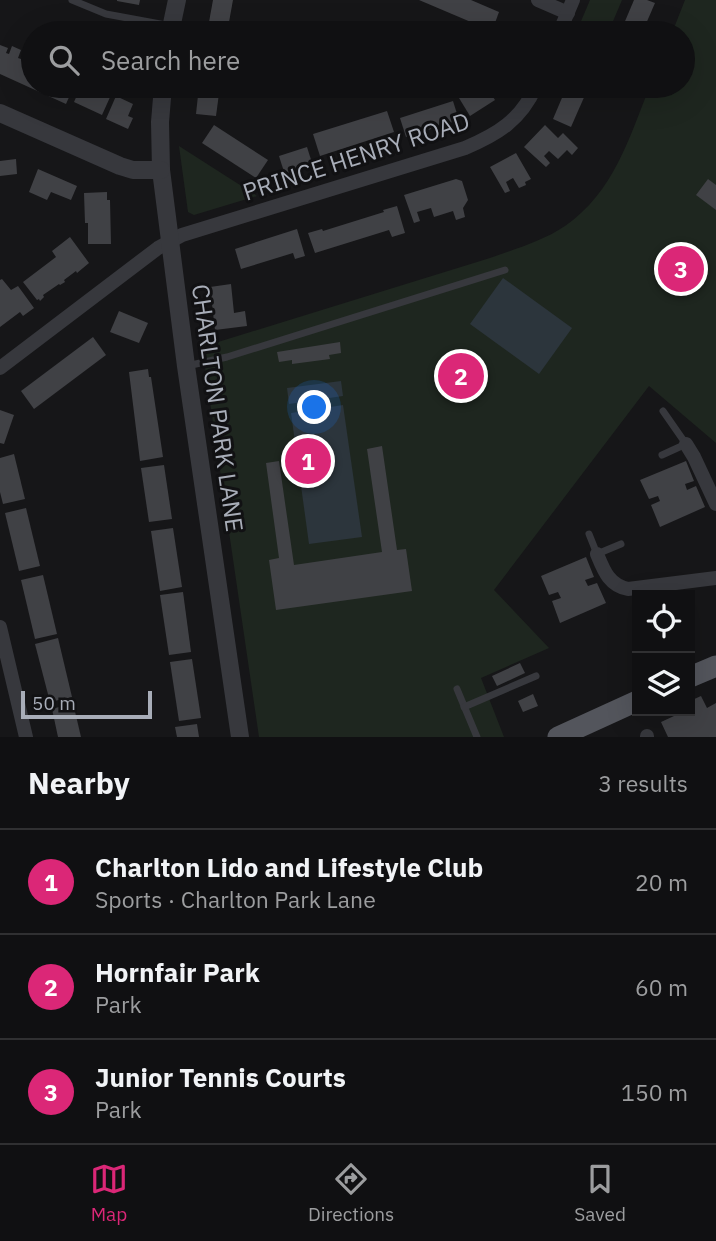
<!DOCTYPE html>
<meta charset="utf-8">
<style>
body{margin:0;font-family:"IBM Plex Sans",sans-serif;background:#19191b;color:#f1f3f6}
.controls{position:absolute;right:21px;bottom:21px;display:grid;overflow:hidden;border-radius:0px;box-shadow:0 7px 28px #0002}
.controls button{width:63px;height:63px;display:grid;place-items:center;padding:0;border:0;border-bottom:2px solid #303032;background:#101012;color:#f1f3f6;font:35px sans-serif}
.scale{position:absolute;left:21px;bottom:18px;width:131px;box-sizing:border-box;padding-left:7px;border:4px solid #a8adb8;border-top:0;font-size:19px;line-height:24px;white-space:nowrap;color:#a8adb8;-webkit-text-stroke:5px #111113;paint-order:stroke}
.you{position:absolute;left:315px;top:408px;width:24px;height:24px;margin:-18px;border:5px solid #fff;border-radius:50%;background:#1a73e8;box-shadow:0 0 0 10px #1a73e833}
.badge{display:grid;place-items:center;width:46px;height:46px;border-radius:50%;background:#db2777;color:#fff;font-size:23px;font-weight:700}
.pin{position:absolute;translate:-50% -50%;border:4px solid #fff;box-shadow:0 2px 7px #0006}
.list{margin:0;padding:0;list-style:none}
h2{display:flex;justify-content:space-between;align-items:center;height:91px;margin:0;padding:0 28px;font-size:30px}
h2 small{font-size:23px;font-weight:400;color:#9c9d9f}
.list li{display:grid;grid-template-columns:46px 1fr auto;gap:21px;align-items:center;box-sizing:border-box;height:105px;padding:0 28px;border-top:2px solid #303032}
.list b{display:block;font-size:26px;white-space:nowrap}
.list p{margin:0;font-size:23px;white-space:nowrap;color:#9c9d9f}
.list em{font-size:23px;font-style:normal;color:#9c9d9f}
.icon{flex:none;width:38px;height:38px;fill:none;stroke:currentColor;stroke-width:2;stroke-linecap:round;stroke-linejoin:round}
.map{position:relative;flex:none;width:716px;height:737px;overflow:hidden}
.search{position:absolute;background:#101012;box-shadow:0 7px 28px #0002;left:21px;right:21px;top:21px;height:77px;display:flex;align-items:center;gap:18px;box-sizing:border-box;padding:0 24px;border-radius:38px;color:#9c9d9f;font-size:26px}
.sheet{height:406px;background:#101012}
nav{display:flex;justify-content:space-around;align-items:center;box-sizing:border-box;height:98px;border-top:2px solid #303032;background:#101012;font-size:19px;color:#9c9d9f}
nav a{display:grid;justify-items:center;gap:4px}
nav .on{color:#db2777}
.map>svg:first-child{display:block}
.green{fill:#1e261f}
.water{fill:#2c353c}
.building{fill:#404145}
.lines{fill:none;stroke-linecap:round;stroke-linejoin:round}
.service{stroke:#37383d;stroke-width:7}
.minor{stroke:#37383d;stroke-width:14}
.tertiary{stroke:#37383d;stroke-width:18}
.primary{stroke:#53555c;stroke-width:21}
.labels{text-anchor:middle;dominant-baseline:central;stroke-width:6;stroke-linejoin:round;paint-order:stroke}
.street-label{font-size:24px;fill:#a8adb8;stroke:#111113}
</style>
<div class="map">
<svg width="716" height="737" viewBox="0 0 716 737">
<rect width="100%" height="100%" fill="#161618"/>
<g class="green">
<path d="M590 0H622L608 33H576Z"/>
<path d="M685 0H716V443L649 386 494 590 549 648 481 678 504 737H259L202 347 490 258C515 249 543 241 565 226 614 192 629 138 650 86H683V33H672Z"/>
<path d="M179 146 257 196 194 215 188 212Z"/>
</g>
<g class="water">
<path d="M503 278 572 328 539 374 470 324Z"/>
<path d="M341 381 343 396 289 404 287 388Z"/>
<path d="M343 405 362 537 309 544 291 413Z"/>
</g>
<g class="building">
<path d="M117 0H140L139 5 117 1Z"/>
<path d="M213 0H233L227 33H207Z"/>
<path d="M419 0H471L499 12 492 31Z"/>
<path d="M634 0H647L655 3 642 33H620Z"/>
<path d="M0 45 8 48 6 53 9 54 12 46 21 50 18 58 21 59 27 45 33 47V86H74L66 104 0 74Z"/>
<path d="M81 86H90L111 95 102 115 74 102Z"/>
<path d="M199 86H220L216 116 196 114Z"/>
<path d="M479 86H486L495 100 470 116 459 98Z"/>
<path d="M567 86H589L571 127 553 119Z"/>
<path d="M116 96 133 104 128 116 133 118 128 129 106 119Z"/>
<path d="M453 101 459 120 406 137 400 118Z"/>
<path d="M387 111 394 132 320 156 313 134Z"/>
<path d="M214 125 268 160 256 178 202 143Z"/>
<path d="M545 125 558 138 563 133 578 148 572 155 567 150 558 159 549 151 544 156 550 163 546 167 524 147Z"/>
<path d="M307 147 313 166 285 175 279 156Z"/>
<path d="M516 153 531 179 525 182 526 185 519 188 513 178 506 182 510 191 505 193 490 167Z"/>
<path d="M16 159 17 174 0 176V161Z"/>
<path d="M38 169 77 186 71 200 51 192 47 200 29 192Z"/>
<path d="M456 179 462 181 468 200 463 208 465 217 456 220 453 211 434 217 431 208 417 212 420 221 414 223 404 195Z"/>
<path d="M708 179 716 185V210L696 195Z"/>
<path d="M107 192V200H110L111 244H88V223H85L84 193Z"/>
<path d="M397 206 405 233 392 237 389 230 315 253 308 233 322 229 323 231 384 212 383 210Z"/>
<path d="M297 229 305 256 295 259 293 253 241 269 235 249Z"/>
<path d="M70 237 89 263 77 273 76 271 64 280 65 282 60 285 59 284 43 295 44 297 40 301 39 299 37 300 23 282 56 257 52 251Z"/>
<path d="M2 279 11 290 18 286 34 308 23 316 20 312 0 327V280Z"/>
<path d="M231 284 234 313 245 311 247 326 215 330 210 287Z"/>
<path d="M119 311 148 323 139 343 110 332Z"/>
<path d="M93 337 106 355 34 409 21 391Z"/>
<path d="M340 342 341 353 329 355 330 359 292 364V360L279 362 277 352Z"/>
<path d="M148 369 149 377H151L163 457 140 461 129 372Z"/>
<path d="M0 410 14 415 4 444 0 443Z"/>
<path d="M382 446 397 550 406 549 412 591 276 610 269 560 279 558 266 463 279 461 294 565 382 552 367 449Z"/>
<path d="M14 454 25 499 3 504 0 492V458Z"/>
<path d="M686 461 694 481 685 484 687 490 696 486 705 507 660 527 651 505 660 501 658 496 649 499 640 480Z"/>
<path d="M164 465 172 519 149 522 141 468Z"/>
<path d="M26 508 40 566 19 571 5 513Z"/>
<path d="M173 528 182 587 160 591 151 531Z"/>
<path d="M586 557 594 577 585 580 588 586 597 583 606 603 560 623 552 601 561 598 558 592 549 595 541 576Z"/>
<path d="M43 575 57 634 35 639 21 580Z"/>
<path d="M183 592 191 652 169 655 160 595Z"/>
<path d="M58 638 72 697 50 702 35 644Z"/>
<path d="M192 659 201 718 179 721 170 662Z"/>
<path d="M520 663 525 673 497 686 492 676Z"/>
<path d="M533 694 538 706 523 712 518 701Z"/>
<path d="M701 696 707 708 716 703V737H668L661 722 674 716 671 711H690V701Z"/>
<path d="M73 703 81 737H58L52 709Z"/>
<path d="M197 724 199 737H177L175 727Z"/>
</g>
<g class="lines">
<g class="service">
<path d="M72 0 106 14 171 26"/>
<path d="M187 366 227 357 505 270"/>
<path d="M662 455 686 444 663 411"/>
<path d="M589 534 597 554 621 544"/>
<path d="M667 584 669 595"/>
<path d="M457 689 477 737"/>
<path d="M464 707 536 676"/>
</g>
<g class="minor">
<path d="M538 0 568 13"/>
<path d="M559 33 573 0"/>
<path d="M0 368 158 248 182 235 465 148C498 134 521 120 536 86"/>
<path d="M686 444 694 457 716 504"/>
<path d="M597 554C604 571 609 585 628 589L716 578"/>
<path d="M0 627 26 737"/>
<path d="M647 736V737"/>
</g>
<g class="tertiary">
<path d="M170 33 177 0"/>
<path d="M163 86 160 122 161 170 186 366 240 737"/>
<path d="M0 113 120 166 133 170H161"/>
</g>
<g class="primary">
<path d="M690 677 716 666"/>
<path d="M558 737 637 701"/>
</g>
</g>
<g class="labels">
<g class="street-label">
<text transform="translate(356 156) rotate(-18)">PRINCE HENRY ROAD</text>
<text transform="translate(218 408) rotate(82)">CHARLTON PARK LANE</text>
</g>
</g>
</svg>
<div class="controls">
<button><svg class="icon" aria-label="locate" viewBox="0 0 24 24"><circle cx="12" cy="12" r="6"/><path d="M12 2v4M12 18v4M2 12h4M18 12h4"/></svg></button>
<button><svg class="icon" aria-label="layers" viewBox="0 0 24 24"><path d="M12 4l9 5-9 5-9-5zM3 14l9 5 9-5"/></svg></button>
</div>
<div class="scale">50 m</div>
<div class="you"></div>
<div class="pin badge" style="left:308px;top:461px">1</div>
<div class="pin badge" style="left:461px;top:376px">2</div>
<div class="pin badge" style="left:681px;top:269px">3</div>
<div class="search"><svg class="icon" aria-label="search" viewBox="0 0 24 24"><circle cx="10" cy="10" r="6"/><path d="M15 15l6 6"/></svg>Search here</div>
</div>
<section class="sheet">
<h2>Nearby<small>3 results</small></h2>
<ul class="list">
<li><span class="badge">1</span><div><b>Charlton Lido and Lifestyle Club</b><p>Sports · Charlton Park Lane</p></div><em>20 m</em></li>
<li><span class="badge">2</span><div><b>Hornfair Park</b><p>Park</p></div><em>60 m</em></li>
<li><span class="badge">3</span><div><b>Junior Tennis Courts</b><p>Park</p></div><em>150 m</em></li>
</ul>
</section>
<nav>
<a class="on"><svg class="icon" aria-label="map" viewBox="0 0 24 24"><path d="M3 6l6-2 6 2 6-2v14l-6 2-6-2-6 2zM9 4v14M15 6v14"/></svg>Map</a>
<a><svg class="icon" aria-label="directions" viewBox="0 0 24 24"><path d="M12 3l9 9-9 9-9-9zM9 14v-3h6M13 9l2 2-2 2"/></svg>Directions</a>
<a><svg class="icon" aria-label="saved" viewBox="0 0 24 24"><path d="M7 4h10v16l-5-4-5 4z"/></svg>Saved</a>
</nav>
